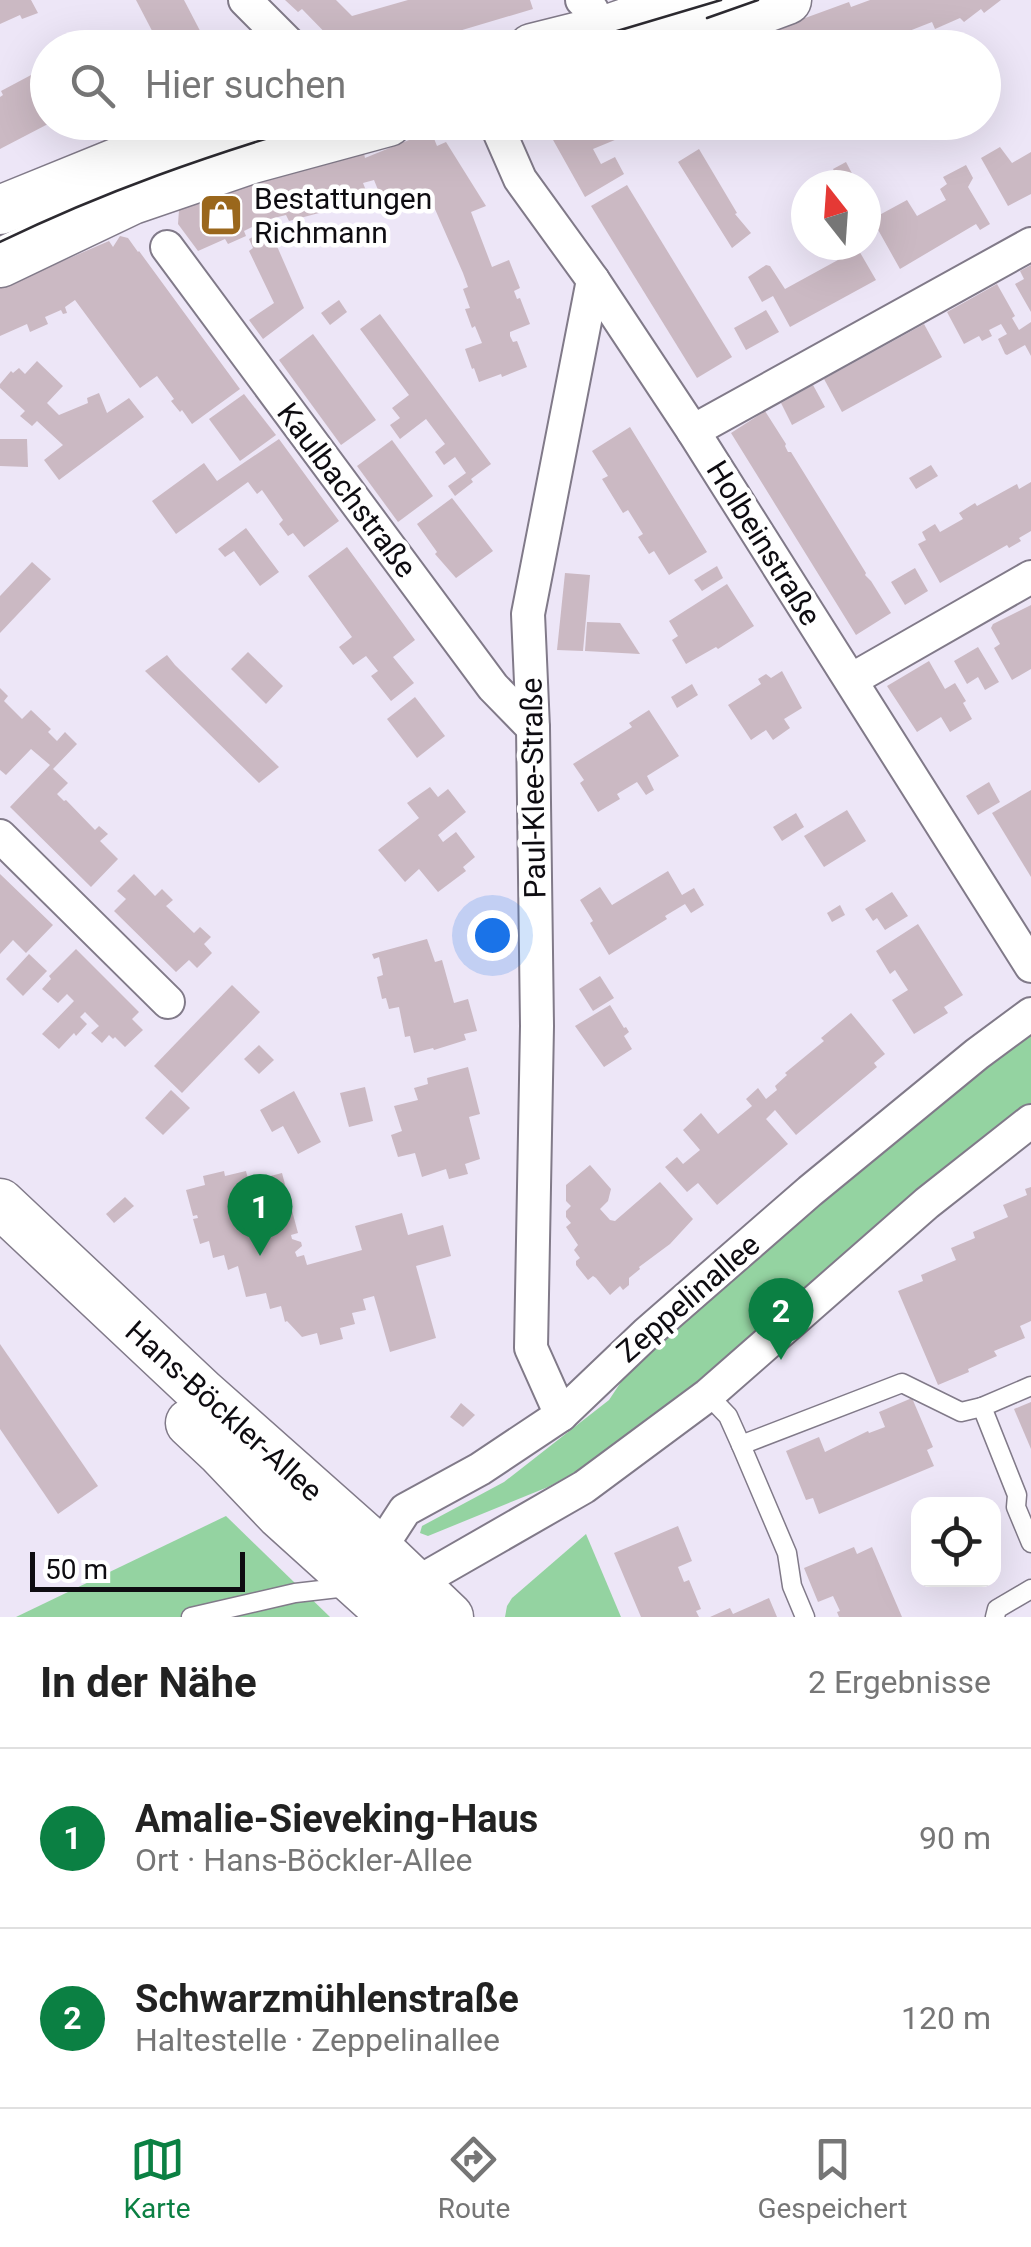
<!DOCTYPE html>
<html lang="de">
<meta charset="utf-8">
<style>
body{margin:0;font-family:Roboto,sans-serif;background:#f6f6f6;color:#222}
.controls{position:absolute;right:30px;bottom:30px;display:grid;overflow:hidden;border-radius:20px;box-shadow:0 10px 40px #0002}
.controls button{width:90px;height:90px;display:grid;place-items:center;padding:0;border:0;border-bottom:2px solid #e0e0e0;background:#fff;color:#222;font:50px sans-serif}
.compass{position:absolute;left:791px;top:170px;width:90px;height:90px;border-radius:50%;background:#fff;box-shadow:0 10px 40px #0002;rotate:343deg}
.scale{position:absolute;left:30px;bottom:25px;width:215px;box-sizing:border-box;padding-left:10px;border:5px solid #0e0c11;border-top:0;font-size:28px;line-height:35px;white-space:nowrap;color:#0e0c11;-webkit-text-stroke:8px #fff;paint-order:stroke}
.you{position:absolute;left:492px;top:935px;width:35px;height:35px;margin:-25px;border:8px solid #fff;border-radius:50%;background:#1a73e8;box-shadow:0 0 0 15px #1a73e833}
.badge{display:grid;place-items:center;width:65px;height:65px;border-radius:50%;background:#0b8043;color:#fff;font-size:32px;font-weight:700}
.pin{position:absolute;translate:-50% -82px;filter:drop-shadow(0 2px 5px #0008)}
.pin::after{content:'';position:absolute;top:52px;width:35px;height:30px;background:inherit;clip-path:polygon(0 0,100% 0,50% 100%)}
.list{margin:0;padding:0;list-style:none}
h2{display:flex;justify-content:space-between;align-items:center;height:130px;margin:0;padding:0 40px;font-size:42px}
h2 small{font-size:32px;font-weight:400;color:#767676}
.list li{display:grid;grid-template-columns:65px 1fr auto;gap:30px;align-items:center;box-sizing:border-box;height:180px;padding:0 40px;border-top:2px solid #e0e0e0}
.list b{display:block;font-size:38px;white-space:nowrap}
.list p{margin:0;font-size:32px;white-space:nowrap;color:#767676}
.list em{font-size:32px;font-style:normal;color:#767676}
.icon{flex:none;width:55px;height:55px;fill:none;stroke:currentColor;stroke-width:2;stroke-linecap:round;stroke-linejoin:round}
.map{position:relative;flex:none;width:1031px;height:1617px;overflow:hidden}
.search{position:absolute;background:#fff;box-shadow:0 10px 40px #0002;left:30px;right:30px;top:30px;height:110px;display:flex;align-items:center;gap:25px;box-sizing:border-box;padding:0 35px;border-radius:55px;color:#767676;font-size:38px}
.sheet{height:490px;background:#fff}
nav{display:flex;justify-content:space-around;align-items:center;box-sizing:border-box;height:140px;border-top:2px solid #e0e0e0;background:#fff;font-size:28px;color:#767676}
nav a{display:grid;justify-items:center;gap:5px}
nav .on{color:#0b8043}
.map>svg:first-child{display:block}
.green{fill:#94d3a1}
.building{fill:#cbb9c3}
.lines{fill:none;stroke-linecap:round;stroke-linejoin:round}
.lane-casing{stroke:#817a89;stroke-width:21}
.street-casing{stroke:#817a89;stroke-width:36}
.secondary-casing{stroke:#817a89;stroke-width:51}
.lane{stroke:#fff;stroke-width:18}
.street{stroke:#fff;stroke-width:32}
.secondary{stroke:#fff;stroke-width:48}
.tram{stroke:#2c2a30;stroke-width:2.5}
.labels{text-anchor:middle;dominant-baseline:central;stroke-width:9;stroke-linejoin:round;paint-order:stroke}
.poi-label{font-size:30px;fill:#0e0c11;stroke:#fff;text-anchor:start}
.street-label{font-size:30px;fill:#0e0c11;stroke:#fff}
</style>
<div class="map">
<svg width="1031" height="1617" viewBox="0 0 1031 1617">
<rect width="100%" height="100%" fill="#ede6f7"/>
<g class="green">
<path d="M1031 1017V1108L625 1445 548 1487 428 1536 420 1533 422 1526 504 1482 609 1400 651 1337Z"/>
<path d="M226 1516 330 1617H16Z"/>
<path d="M586 1534 621 1617H505L507 1606 512 1598Z"/>
</g>
<g class="building">
<path d="M0 0H31L38 13 22 19 20 15 0 24Z"/>
<path d="M136 0H184L209 48H161Z"/>
<path d="M285 0H336L352 16 408 0H530L533 9 402 48H340L302 9 298 12Z"/>
<path d="M870 0H1001L984 13 981 9 964 22 960 18 935 29 932 22 866 48 726 47 849 2 851 7Z"/>
<path d="M48 66V124L0 149V97L3 95 1 91Z"/>
<path d="M543 122H656V123L593 149 601 164 615 157 624 174 585 197Z"/>
<path d="M431 131 437 146 446 142 486 206 471 212 492 267 509 260 520 288 514 291 517 299 520 298 530 324 510 332V336L513 342 517 341 527 367 502 377 501 374 479 382 474 368 472 369 465 349 482 343 475 326 472 328 465 309 470 308 463 289 468 287 463 273 431 200 389 217 374 180 363 183 367 193 351 198 352 204 334 209 332 203 317 207 319 213 289 221 286 215 266 220 244 231 246 236 228 244 225 239 198 251 178 224 179 210 248 179 358 150 364 153 365 158Z"/>
<path d="M1000 147 1012 163 1031 152V194L1008 206 981 158Z"/>
<path d="M699 149 737 213 735 214 751 233 732 248 678 162Z"/>
<path d="M846 162 858 185H842L833 169Z"/>
<path d="M966 165 973 178 968 187 990 224 980 230 976 224 900 269 872 219 907 200 917 216 946 200 940 189 947 184 943 177Z"/>
<path d="M627 185 732 357 697 378 591 206Z"/>
<path d="M269 228 304 308 263 339 249 320 274 303 249 251 253 248 249 239Z"/>
<path d="M120 236 128 238 138 252 139 251 240 389 192 424 182 410 180 412 171 401 174 399 157 376 140 388 75 300 65 307 67 313 63 314 61 310 45 317 48 324 30 332 27 324 0 336V288L109 241 113 247Z"/>
<path d="M858 249 876 280 790 327 773 296 762 302 748 277 766 265 770 266 785 289Z"/>
<path d="M1031 265V312L1015 284 1024 279 1020 271Z"/>
<path d="M997 284 1015 316 1012 318 1019 330 1031 322V356L1025 345 1007 355 1005 354 998 339 1007 334 1001 324 989 330 992 336 982 341 979 336 964 344 947 312Z"/>
<path d="M339 300 347 312 330 325 321 313Z"/>
<path d="M766 310 779 332 746 350 734 328Z"/>
<path d="M380 314 491 464 471 479 473 482 455 496 448 486 466 473 455 457 444 465 435 452 445 444 426 419 400 439 390 425 400 418 392 408 409 395 360 329Z"/>
<path d="M924 324 942 357 842 412 824 379Z"/>
<path d="M313 334 376 420 341 445 279 360Z"/>
<path d="M37 361 63 386 47 403 59 415 88 403 87 398 99 393 107 413 129 398 144 417 59 480 44 460 63 445 37 421 32 426 20 416 25 411 0 388V384L11 371 13 373 19 368 25 374Z"/>
<path d="M813 385 825 407 792 425 781 403Z"/>
<path d="M244 394 276 435 240 461 209 419Z"/>
<path d="M765 411 786 444 785 446 788 452H791L866 573 865 575 871 581 891 613 856 635 731 433Z"/>
<path d="M630 427 707 552 669 575 654 551 649 554 638 537 643 534 628 510 623 513 602 479 608 476 592 451Z"/>
<path d="M0 439H27L28 467 0 466Z"/>
<path d="M279 439 339 521 304 547 293 533 288 536 279 524 283 520 262 490 257 494 248 482 176 534 152 501 204 463 217 481Z"/>
<path d="M392 440 433 496 398 522 357 466Z"/>
<path d="M931 465 938 476 916 489 909 478Z"/>
<path d="M1031 482V531L1019 538 1021 541 1009 548 1007 545 940 583 918 544 926 540 922 532 935 524 940 532 963 519 959 513 975 503 977 506 1017 484 1019 489Z"/>
<path d="M452 498 493 551 456 578 435 554 437 552 417 524Z"/>
<path d="M246 528 279 572 260 586 234 551 225 557 218 549Z"/>
<path d="M347 547 415 640 393 657 414 683 391 701 371 676 378 671 366 656 353 665 339 647 352 637 308 576Z"/>
<path d="M32 562 51 579 0 633V596Z"/>
<path d="M717 566 723 578 702 591 694 580Z"/>
<path d="M915 568 928 591 905 605 891 582Z"/>
<path d="M565 573 590 575 583 651 557 650Z"/>
<path d="M727 584 754 626 718 649 716 647 686 664 672 640 678 636 669 621Z"/>
<path d="M1031 605V669L1012 680 994 648 1000 644 991 628 993 624Z"/>
<path d="M587 622 620 623 640 654 585 651Z"/>
<path d="M978 647 999 682 985 690 978 677 967 684 954 661Z"/>
<path d="M248 652 283 686 266 704 231 669Z"/>
<path d="M167 655 175 665 279 767 259 783 145 671Z"/>
<path d="M929 661 945 689 955 683 966 701 963 703 972 719 950 732 941 717 917 732 887 686Z"/>
<path d="M782 671 802 708 784 719 790 728 773 740 766 730 751 740 728 705 761 684 758 679 766 674 771 678Z"/>
<path d="M692 684 698 695 677 708 671 697Z"/>
<path d="M0 688 8 696 4 701 22 719 31 710 51 729 48 732 57 741 65 732 77 744 53 769 68 783 57 794 64 801 66 800 95 830 99 826 108 834 100 841 118 859 91 887 10 807 50 765 31 749 6 775 0 770Z"/>
<path d="M415 697 445 736 417 758 387 719Z"/>
<path d="M649 710 679 756 647 776 654 790 646 795 637 782 617 794 620 799 598 812 580 783 584 780 573 764 632 727 629 723Z"/>
<path d="M989 782 1000 802 978 815 966 796Z"/>
<path d="M430 787 438 797 448 789 466 812 438 835 443 842 456 832 475 857 463 867 466 871 438 892 419 869 405 882 378 850 419 818 407 803Z"/>
<path d="M1031 790V877L992 813Z"/>
<path d="M847 810 866 841 824 867 804 836Z"/>
<path d="M796 813 804 827 782 841 773 827Z"/>
<path d="M668 871 682 895 694 888 704 905 691 913 685 904 665 916 667 919 609 955 590 923 593 921 580 900 600 887 612 905Z"/>
<path d="M0 874 53 925 26 953 13 940 0 954Z"/>
<path d="M134 874 155 896 162 889 173 900 166 906 194 933 200 927 211 937 204 944 212 953 197 968 189 960 176 972 114 911 126 899 117 891Z"/>
<path d="M892 892 908 916 885 930 877 918 873 921 865 909Z"/>
<path d="M840 905 845 915 832 922 827 913Z"/>
<path d="M918 924 963 995 944 1007 948 1013 914 1034 892 1000 908 990 895 970 890 974 876 951Z"/>
<path d="M427 939 435 962 442 960 454 1003 468 999 477 1031 464 1034 466 1040 434 1050 433 1048 414 1053 410 1036 405 1037 399 1007 389 1009 386 998 382 999 377 977 383 975 379 957 374 959 372 954Z"/>
<path d="M76 949 139 1012 132 1019 143 1030 125 1047 115 1037 113 1039 109 1035 102 1043 91 1033 99 1026 85 1012 80 1017 87 1024 76 1036 74 1033 59 1049 42 1034 74 1001 67 994 58 1003 42 989 51 979 49 976Z"/>
<path d="M29 954 47 971 23 996 6 979Z"/>
<path d="M600 976 614 998 593 1011 579 989Z"/>
<path d="M232 985 260 1012 182 1093 154 1066Z"/>
<path d="M610 1005 624 1028 626 1027 629 1032 624 1036 632 1049 604 1067 575 1026Z"/>
<path d="M851 1013 885 1054 874 1063 877 1067 796 1135 775 1110 766 1119 788 1144 717 1205 698 1183 687 1192 665 1167 677 1157 683 1164 700 1150 683 1130 701 1113 718 1134 752 1106 746 1099 758 1088 766 1099 777 1090 775 1086 787 1075 785 1073 824 1041 821 1038Z"/>
<path d="M259 1045 274 1060 259 1074 244 1059Z"/>
<path d="M468 1067 480 1114 469 1117 480 1159 465 1164 468 1174 449 1179 446 1169 422 1177 415 1153 398 1157 391 1135 402 1131 394 1106 418 1100 414 1088 428 1084 427 1078Z"/>
<path d="M365 1087 373 1121 349 1127 340 1093Z"/>
<path d="M171 1090 190 1108 163 1135 145 1118Z"/>
<path d="M294 1091 321 1142 298 1154 283 1126 272 1132 260 1110Z"/>
<path d="M590 1165 611 1189 608 1201 600 1209 610 1220 615 1221 660 1182 693 1219 670 1244 639 1267 640 1269 629 1278V1285L623 1290 620 1286 610 1295 596 1278 593 1276 588 1280 576 1265V1261L580 1258 574 1250 578 1245 566 1227 571 1223 566 1217V1211L571 1206 566 1201V1185Z"/>
<path d="M224 1171 225 1176 246 1171 250 1187 256 1185 255 1180 282 1173 298 1233 291 1235 292 1239 301 1242 302 1246 295 1252 297 1257 304 1255 307 1265 362 1250 355 1226 402 1213 408 1235 443 1225 451 1256 416 1266 436 1338 390 1352 374 1296 363 1299 366 1310 352 1313 355 1324 340 1328 343 1339 320 1345 317 1333 302 1337 287 1321 285 1322 281 1306 270 1309 266 1293 246 1297 238 1266 228 1270 224 1255 213 1258 209 1241 200 1244 193 1219 198 1218 197 1215 193 1216 186 1190 205 1185 203 1176Z"/>
<path d="M1031 1187V1321L1020 1326 1025 1338 994 1351 997 1356 968 1369 969 1372 938 1385 898 1291 923 1281 921 1275 956 1260 951 1248 975 1238 973 1232 1008 1217 1003 1205 1027 1195 1025 1189Z"/>
<path d="M125 1197 134 1206 114 1223 106 1214Z"/>
<path d="M0 1344 98 1486 58 1514 0 1429Z"/>
<path d="M912 1398 933 1447 927 1450 934 1466 819 1514 813 1498 806 1500 786 1451 819 1437 825 1452 868 1431 869 1433 885 1427 879 1412Z"/>
<path d="M1031 1402V1449L1014 1409Z"/>
<path d="M461 1403 475 1415 463 1427 450 1417Z"/>
<path d="M678 1526 692 1561 678 1567 684 1582 689 1580 701 1609 696 1611 699 1617H641L614 1553Z"/>
<path d="M854 1547 857 1554 872 1547 902 1617H839L837 1612 840 1611 833 1596 818 1602 804 1568Z"/>
<path d="M769 1598 777 1617H710L730 1608 733 1614Z"/>
</g>
<g class="lines">
<g class="lane-casing">
<g id="lane">
<path d="M1031 1386 982 1407 1017 1495 1016 1507 1031 1543"/>
<path d="M708 1395 728 1416 741 1445 787 1553 792 1586 805 1617"/>
<path d="M741 1445 902 1383 961 1412 982 1407"/>
<path d="M191 1617 295 1593 347 1587"/>
<path d="M995 1617 997 1609 1031 1589"/>
</g>
</g>
<g class="street-casing">
<g id="street">
<path d="M245 0 293 48"/>
<path d="M582 0 592 10"/>
<path d="M495 122 520 179 593 280 693 431 1031 966"/>
<path d="M167 247 493 687 533 728"/>
<path d="M693 431 1031 244"/>
<path d="M851 680 1031 577"/>
<path d="M0 836 168 1002"/>
<path d="M561 1415 531 1348 537 1026 533 728 528 614 593 280"/>
<path d="M373 1566 379 1550 405 1510 480 1469 561 1415 647 1333 810 1191 977 1054 1031 1014"/>
<path d="M398 1585 415 1584 584 1487 708 1395 927 1203 1031 1121"/>
</g>
</g>
<g class="secondary-casing">
<g id="secondary">
<path d="M649 46 723 24 787 0"/>
<path d="M532 48 608 29 692 0"/>
<path d="M0 210 143 152 242 122"/>
<path d="M0 263 132 200 252 159 388 122"/>
<path d="M0 1203 202 1393 379 1550 449 1617"/>
<path d="M190 1423 221 1452 280 1514 394 1617"/>
</g>
</g>
<use href="#lane" class="lane"/>
<use href="#street" class="street"/>
<use href="#secondary" class="secondary"/>
<g class="tram">
<path d="M707 18 758 0"/>
<path d="M560 48 721 0"/>
<path d="M0 242C105 191 209 155 321 122"/>
</g>
</g>
<defs>
<g id="shop-square" transform="scale(2.25)"><rect x="-9" y="-9" width="18" height="18" rx="4" fill="#9a671c" stroke="#fff"/><path d="M-5-2.5h2.3a2.7 3.5 0 0 1 5.4 0H5L5.5 6h-11ZM-1.5-2.5h3a1.5 2.3 0 0 0-3 0Z" fill="#fff"/></g>
</defs>
<g fill-rule="evenodd">
<use href="#shop-square" x="221" y="215"/>
</g>
<g class="labels">
<g class="poi-label">
<text x="254" y="198">Bestattungen<tspan x="254" dy="34">Richmann</tspan></text>
</g>
<g class="street-label">
<text transform="translate(347 490) rotate(53)">Kaulbachstraße</text>
<text transform="translate(764 543) rotate(58)">Holbeinstraße</text>
<text transform="translate(533 788) rotate(-91)">Paul-Klee-Straße</text>
<text transform="translate(688 1298) rotate(-41)">Zeppelinallee</text>
<text transform="translate(224 1411) rotate(42)">Hans-Böckler-Allee</text>
</g>
</g>
</svg>
<div class="controls">
<button><svg class="icon" aria-label="locate" viewBox="0 0 24 24"><circle cx="12" cy="12" r="6"/><path d="M12 2v4M12 18v4M2 12h4M18 12h4"/></svg></button>
</div>
<svg class="compass" viewBox="-18 -18 36 36"><path d="M0-13l5 13h-10z" fill="#e53935"/><path d="M0 13l5-13h-10z" fill="#767676"/></svg>
<div class="scale">50 m</div>
<div class="you"></div>
<div class="pin badge" style="left:260px;top:1256px">1</div>
<div class="pin badge" style="left:781px;top:1360px">2</div>
<div class="search"><svg class="icon" aria-label="search" viewBox="0 0 24 24"><circle cx="10" cy="10" r="6"/><path d="M15 15l6 6"/></svg>Hier suchen</div>
</div>
<section class="sheet">
<h2>In der Nähe<small>2 Ergebnisse</small></h2>
<ul class="list">
<li><span class="badge">1</span><div><b>Amalie-Sieveking-Haus</b><p>Ort · Hans-Böckler-Allee</p></div><em>90 m</em></li>
<li><span class="badge">2</span><div><b>Schwarzmühlenstraße</b><p>Haltestelle · Zeppelinallee</p></div><em>120 m</em></li>
</ul>
</section>
<nav>
<a class="on"><svg class="icon" aria-label="map" viewBox="0 0 24 24"><path d="M3 6l6-2 6 2 6-2v14l-6 2-6-2-6 2zM9 4v14M15 6v14"/></svg>Karte</a>
<a><svg class="icon" aria-label="directions" viewBox="0 0 24 24"><path d="M12 3l9 9-9 9-9-9zM9 14v-3h6M13 9l2 2-2 2"/></svg>Route</a>
<a><svg class="icon" aria-label="saved" viewBox="0 0 24 24"><path d="M7 4h10v16l-5-4-5 4z"/></svg>Gespeichert</a>
</nav>
